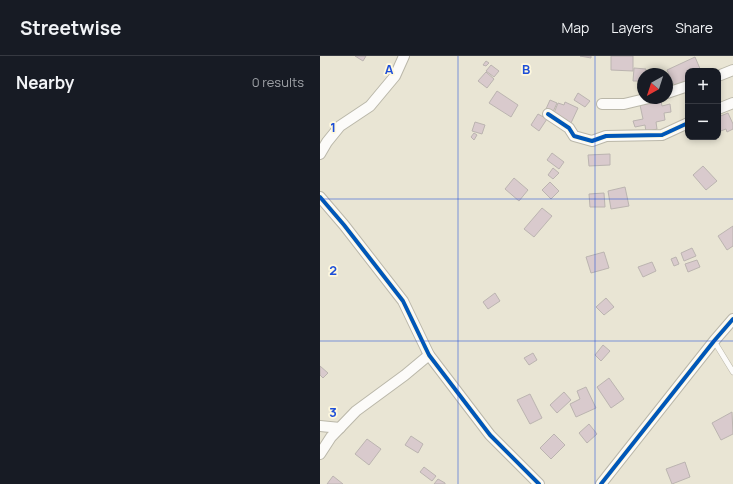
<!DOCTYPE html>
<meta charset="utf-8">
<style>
body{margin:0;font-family:Manrope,sans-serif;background:#20242c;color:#f1f3f6}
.controls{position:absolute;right:12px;top:12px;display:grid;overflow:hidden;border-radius:8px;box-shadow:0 2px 6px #0003}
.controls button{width:36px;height:36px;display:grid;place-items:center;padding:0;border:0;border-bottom:1px solid #363941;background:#171b24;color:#f1f3f6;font:20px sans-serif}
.compass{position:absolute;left:317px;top:12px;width:36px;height:36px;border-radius:50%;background:#171b24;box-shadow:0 2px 6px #0003;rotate:219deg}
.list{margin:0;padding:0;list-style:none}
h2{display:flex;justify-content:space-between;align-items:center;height:52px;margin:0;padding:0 16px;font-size:17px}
h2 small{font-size:13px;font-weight:400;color:#9ea1a6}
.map{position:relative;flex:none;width:413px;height:428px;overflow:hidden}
header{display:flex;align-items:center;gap:24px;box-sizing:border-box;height:56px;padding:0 20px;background:#171b24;border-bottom:1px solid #363941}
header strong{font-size:19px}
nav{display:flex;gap:22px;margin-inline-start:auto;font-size:14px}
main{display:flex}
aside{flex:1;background:#171b24}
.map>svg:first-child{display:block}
.building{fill:#d9cacd;stroke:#bbb4b0}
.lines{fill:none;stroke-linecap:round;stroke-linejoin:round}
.lane-casing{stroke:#bab7a9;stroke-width:6}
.street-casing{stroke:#bab7a9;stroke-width:12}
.lane{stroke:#fcfbf9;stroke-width:5}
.street{stroke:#fcfbf9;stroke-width:10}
.cycleway-casing{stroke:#fef8de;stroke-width:6}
.cycleway{stroke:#0057b8;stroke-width:4}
.grid{fill:none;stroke:#1d4ed8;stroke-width:1;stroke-opacity:0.55}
.grid-label{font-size:13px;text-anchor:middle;font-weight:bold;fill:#1d4ed8;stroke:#fef8de;stroke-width:3.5;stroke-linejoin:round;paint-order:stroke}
</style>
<header>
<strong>Streetwise</strong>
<nav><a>Map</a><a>Layers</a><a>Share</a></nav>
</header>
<main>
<aside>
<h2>Nearby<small>0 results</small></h2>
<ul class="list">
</ul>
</aside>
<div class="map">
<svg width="413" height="428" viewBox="0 0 413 428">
<rect width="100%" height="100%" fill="#e9e5d4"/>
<g class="building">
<path d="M35 0H46L43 5Z"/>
<path d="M260 0H271V2Z"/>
<path d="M291 0H313V15L291 14Z"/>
<path d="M375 1 381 15H368V26L355 31 347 14Z"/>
<path d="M166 5 169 7 166 10 163 9Z"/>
<path d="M171 9 179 15 174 21 166 15Z"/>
<path d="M314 12 326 13 325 18H323V25H313Z"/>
<path d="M166 16 174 23 167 32 158 25Z"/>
<path d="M177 35 198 49 191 61 169 47Z"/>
<path d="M258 37 270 45 265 51 254 44Z"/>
<path d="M230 44 237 47 233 56 226 53Z"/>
<path d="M341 45 342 50 350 48 351 56 344 57 345 64 336 66 337 73 326 76 325 69 315 71 313 65 323 63 320 49Z"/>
<path d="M245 46 258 52 251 67 237 61 238 59 234 57 238 47 244 49Z"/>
<path d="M408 57 413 68V73L407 76 406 73 398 76V61Z"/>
<path d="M218 58 227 63 219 75 211 69Z"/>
<path d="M155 66 165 69 162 78 152 75Z"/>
<path d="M154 77 157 79 154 84 151 81Z"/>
<path d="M232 97 244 106 239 113 227 104Z"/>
<path d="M290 98V109L269 110 268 99Z"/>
<path d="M383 110 397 125 386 134 373 119Z"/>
<path d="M233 112 239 117 233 123 228 119Z"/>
<path d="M194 122 208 134 199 145 185 133Z"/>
<path d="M230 126 239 135 231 143 222 134Z"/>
<path d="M305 131 309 150 291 153 288 135Z"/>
<path d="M284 137 285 151H270L269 138Z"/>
<path d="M222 152 232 160 214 181 204 173Z"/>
<path d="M413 170V190L407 194 398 180Z"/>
<path d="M372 192 376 200 364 205 361 197Z"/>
<path d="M284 196 289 212 271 217 266 201Z"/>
<path d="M356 201 359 208 354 210 351 203Z"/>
<path d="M377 204 380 211 368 216 365 208Z"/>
<path d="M332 206 336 215 323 221 318 211Z"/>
<path d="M175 237 180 245 168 253 163 246Z"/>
<path d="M286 242 294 251 284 259 276 251Z"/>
<path d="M283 289 290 295 281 305 275 299Z"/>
<path d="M213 297 217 304 209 309 204 302Z"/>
<path d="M0 310 8 317 3 322 0 319Z"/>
<path d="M289 322 304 343 291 352 277 331Z"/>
<path d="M266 331 276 352 256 361 250 348 260 343 257 335Z"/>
<path d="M244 336 251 344 237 357 230 349Z"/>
<path d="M210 338 222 362 210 368 197 344Z"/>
<path d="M412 356 413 378 401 384 392 367Z"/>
<path d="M269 368 277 378 267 387 259 377Z"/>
<path d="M234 378 245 389 231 403 220 392Z"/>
<path d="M91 380 103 388 98 397 85 389Z"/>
<path d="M47 383 61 393 49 409 35 398Z"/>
<path d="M365 406 370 421 352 428 346 413Z"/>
<path d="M104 411 116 420 112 425 100 416Z"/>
<path d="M13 420 23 428H7Z"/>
<path d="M118 423 125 427V428H114Z"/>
</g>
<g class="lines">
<g class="lane-casing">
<path id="lane" d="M394 285 413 316"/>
</g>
<g class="street-casing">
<g id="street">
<path d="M398 20 413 14"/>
<path d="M347 37 368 30"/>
<path d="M282 48H304L329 42"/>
<path d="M398 53 413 47"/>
<path d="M228 58 249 72 254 80 272 85 286 80 342 79 368 67"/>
<path d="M0 98 7 86 20 70 50 50 75 20 84 0"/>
<path d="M0 141 24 169 83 245 109 299 170 379 219 428"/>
<path d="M0 370 20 372"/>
<path d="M0 398 11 381 36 355 85 319 109 299"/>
<path d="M281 428 394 285 413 263"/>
</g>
</g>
<use href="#lane" class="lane"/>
<use href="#street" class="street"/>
<g class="cycleway-casing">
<g id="cycleway">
<path d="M228 58 249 72 254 80 272 85 286 80 342 79 368 67"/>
<path d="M0 141 24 169 83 245 109 299 170 379 219 428"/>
<path d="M281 428 394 285 413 263"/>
</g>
</g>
<use href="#cycleway" class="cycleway"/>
</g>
<path class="grid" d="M138 0V428M275 0V428M0 143H413M0 285H413"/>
<g class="grid-label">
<text x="69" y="18">A</text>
<text x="206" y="18">B</text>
<text x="13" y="76">1</text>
<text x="13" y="219">2</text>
<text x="13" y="361">3</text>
</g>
</svg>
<div class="controls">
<button>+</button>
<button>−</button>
</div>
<svg class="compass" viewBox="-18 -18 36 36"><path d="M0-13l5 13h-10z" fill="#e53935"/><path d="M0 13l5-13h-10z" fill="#9ea1a6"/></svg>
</div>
</main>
